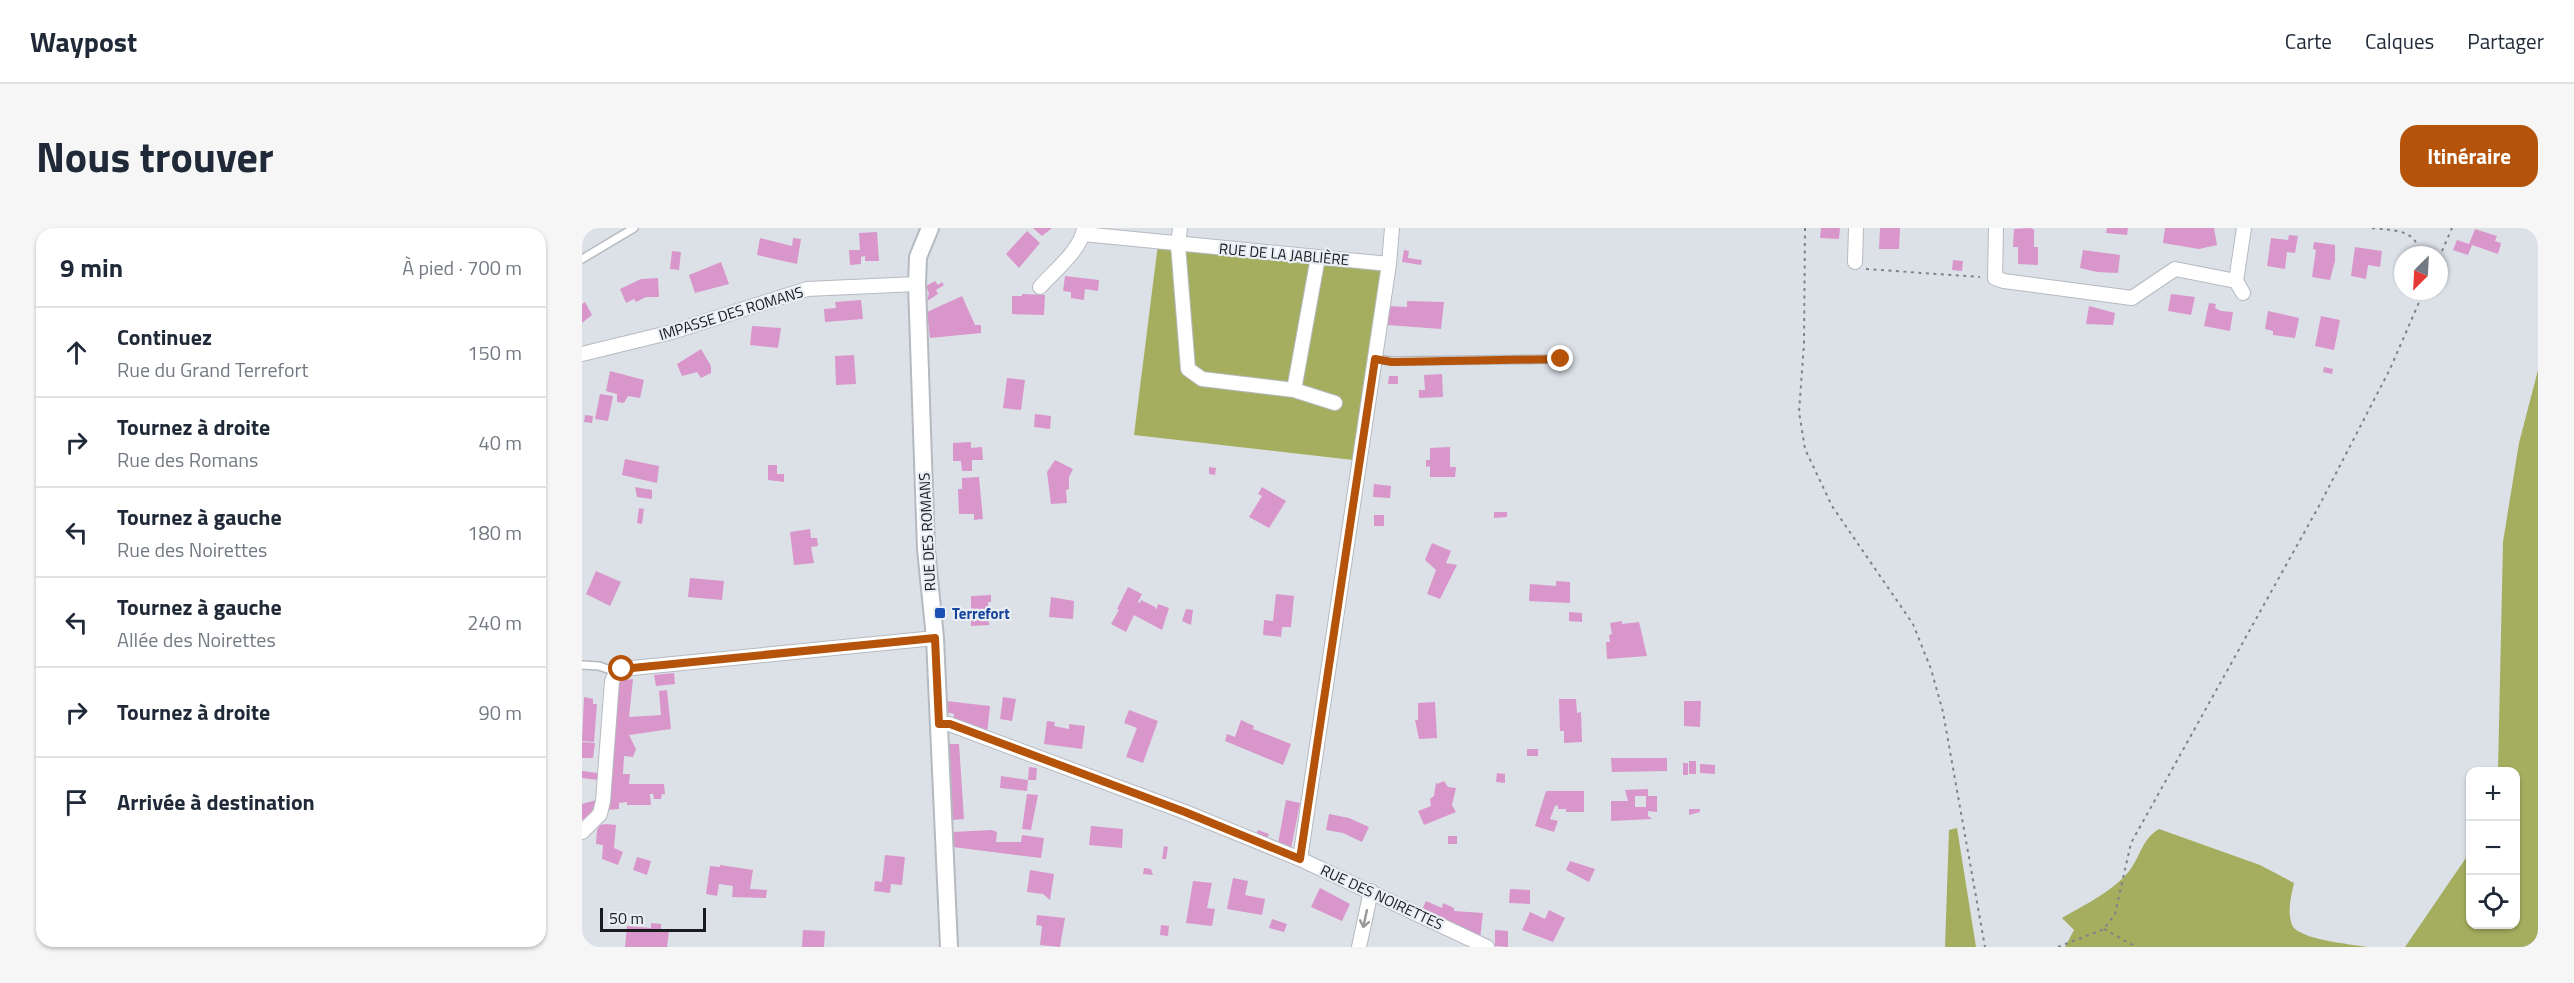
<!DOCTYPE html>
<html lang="fr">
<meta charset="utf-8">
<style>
body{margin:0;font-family:"Titillium Web",sans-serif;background:#f6f6f7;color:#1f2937}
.controls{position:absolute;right:18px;bottom:18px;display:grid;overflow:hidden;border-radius:12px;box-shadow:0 2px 4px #0004}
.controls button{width:54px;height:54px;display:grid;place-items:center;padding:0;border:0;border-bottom:2px solid #e0e1e3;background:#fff;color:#1f2937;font:30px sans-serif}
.compass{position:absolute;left:1812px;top:18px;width:54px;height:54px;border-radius:50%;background:#fff;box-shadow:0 2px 4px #0004;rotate:204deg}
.scale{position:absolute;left:18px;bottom:15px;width:106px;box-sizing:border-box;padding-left:6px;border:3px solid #191b1e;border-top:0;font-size:16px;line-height:21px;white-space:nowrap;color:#191b1e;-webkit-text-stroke:4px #e9eef5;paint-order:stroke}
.stop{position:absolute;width:18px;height:18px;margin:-14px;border:4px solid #b45309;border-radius:50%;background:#fff}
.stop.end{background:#b45309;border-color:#fff;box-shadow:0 2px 6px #0008}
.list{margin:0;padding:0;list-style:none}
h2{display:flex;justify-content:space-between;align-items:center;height:78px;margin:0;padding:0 24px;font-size:26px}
h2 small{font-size:20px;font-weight:400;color:#747a83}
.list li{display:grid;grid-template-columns:39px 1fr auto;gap:18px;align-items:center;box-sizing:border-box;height:90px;padding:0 24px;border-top:2px solid #e0e1e3}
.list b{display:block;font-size:22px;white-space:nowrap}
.list p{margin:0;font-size:20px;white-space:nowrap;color:#747a83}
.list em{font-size:20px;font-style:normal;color:#747a83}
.icon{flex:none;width:33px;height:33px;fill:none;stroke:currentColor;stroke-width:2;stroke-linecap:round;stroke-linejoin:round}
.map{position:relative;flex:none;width:1956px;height:719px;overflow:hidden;border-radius:18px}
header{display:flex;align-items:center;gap:36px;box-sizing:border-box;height:84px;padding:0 30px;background:#fff;border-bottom:2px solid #e0e1e3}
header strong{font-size:28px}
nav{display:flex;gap:33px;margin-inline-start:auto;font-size:21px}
.intro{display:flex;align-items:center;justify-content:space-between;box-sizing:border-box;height:144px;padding:0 36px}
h1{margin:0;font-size:42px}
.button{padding:15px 27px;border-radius:18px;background:#b45309;color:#fff;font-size:21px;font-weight:700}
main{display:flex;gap:36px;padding:0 36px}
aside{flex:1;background:#fff;border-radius:18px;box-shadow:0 2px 4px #0004}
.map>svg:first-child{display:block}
.forest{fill:#a5ae5f}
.building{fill:#d996cb;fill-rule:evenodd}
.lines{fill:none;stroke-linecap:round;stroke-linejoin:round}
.service-casing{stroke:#b5bac1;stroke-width:10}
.minor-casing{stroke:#b5bac1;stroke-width:16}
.tertiary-casing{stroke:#b5bac1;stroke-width:20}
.path{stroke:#7f8287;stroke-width:2;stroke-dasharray:3 4.5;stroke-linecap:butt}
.service{stroke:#fff;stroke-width:7}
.minor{stroke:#fff;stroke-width:14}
.tertiary{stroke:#fff;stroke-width:16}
.oneway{stroke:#98989a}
.route{stroke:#b45309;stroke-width:8}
.transit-dot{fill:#1a4fb4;stroke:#e9eef5;stroke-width:2}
.labels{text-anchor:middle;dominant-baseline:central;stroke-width:4.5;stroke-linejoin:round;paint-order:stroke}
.street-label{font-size:15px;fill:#191b1e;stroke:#e9eef5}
.transit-label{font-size:15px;font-weight:bold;fill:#164399;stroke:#e9eef5;text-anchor:start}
</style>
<header>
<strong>Waypost</strong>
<nav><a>Carte</a><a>Calques</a><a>Partager</a></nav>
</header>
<div class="intro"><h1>Nous trouver</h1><a class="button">Itinéraire</a></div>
<main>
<aside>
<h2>9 min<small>À pied · 700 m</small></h2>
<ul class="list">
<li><svg class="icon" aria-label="ahead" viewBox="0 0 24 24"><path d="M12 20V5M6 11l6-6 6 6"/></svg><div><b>Continuez</b><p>Rue du Grand Terrefort</p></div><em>150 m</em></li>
<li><svg class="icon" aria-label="right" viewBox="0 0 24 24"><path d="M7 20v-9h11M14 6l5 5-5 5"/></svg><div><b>Tournez à droite</b><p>Rue des Romans</p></div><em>40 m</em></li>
<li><svg class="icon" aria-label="left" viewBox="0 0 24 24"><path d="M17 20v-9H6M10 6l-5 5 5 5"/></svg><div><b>Tournez à gauche</b><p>Rue des Noirettes</p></div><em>180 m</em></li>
<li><svg class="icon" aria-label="left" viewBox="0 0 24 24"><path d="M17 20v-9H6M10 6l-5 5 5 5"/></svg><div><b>Tournez à gauche</b><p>Allée des Noirettes</p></div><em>240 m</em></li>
<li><svg class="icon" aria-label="right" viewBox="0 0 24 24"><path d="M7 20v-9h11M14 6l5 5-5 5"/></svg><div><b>Tournez à droite</b></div><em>90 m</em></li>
<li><svg class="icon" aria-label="arrive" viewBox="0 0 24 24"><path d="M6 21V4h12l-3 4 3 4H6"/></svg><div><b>Arrivée à destination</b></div></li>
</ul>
</aside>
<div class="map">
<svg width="1956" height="719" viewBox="0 0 1956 719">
<rect width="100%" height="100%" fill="#dce1e8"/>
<g class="forest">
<path d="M577 8 804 29 771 232 552 207Z"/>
<path d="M1956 142V719H1823L1888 624V696H1934V544L1916 543 1921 314 1937 215Z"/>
<path d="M1375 600 1394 719H1363L1367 602Z"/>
<path d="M1577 601 1678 637 1712 655C1709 669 1705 683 1710 697 1717 712 1769 716 1785 719H1483L1492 702 1480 690C1502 677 1532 663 1548 642 1559 627 1560 611 1577 601Z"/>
</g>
<g class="building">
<path d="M451 0H470L460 8Z"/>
<path d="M1239 0H1258L1257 11 1238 10Z"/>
<path d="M1298 0H1318L1317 21H1297Z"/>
<path d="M1449 0 1452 2V19H1456V37L1436 36V19H1431L1432 1Z"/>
<path d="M1525 0H1546L1545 7 1524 5Z"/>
<path d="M1583 0H1632L1635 17 1617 21 1581 15Z"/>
<path d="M1893 1 1915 8 1913 13 1919 15 1916 26 1890 17 1886 27 1871 22 1875 12 1887 16Z"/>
<path d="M445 3 458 15 437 40 424 26Z"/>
<path d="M295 4 297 33H283V28L279 29V36L268 37 267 22H278L277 5Z"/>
<path d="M1707 7 1716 8 1713 25 1705 24 1703 41 1685 38 1689 10 1706 12Z"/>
<path d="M178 10 210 18 211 10 219 11 215 36 175 27Z"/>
<path d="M1732 14 1753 17V33L1748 52 1730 49 1734 22 1731 21Z"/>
<path d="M1773 19 1800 23 1798 39 1786 37 1784 51 1769 48Z"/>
<path d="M822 22 827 23 826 30 840 32 839 37 820 34Z"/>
<path d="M1501 22 1538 27 1536 45 1515 44 1498 40Z"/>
<path d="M90 23 99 24 97 42 88 41Z"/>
<path d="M1371 32 1381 33 1380 43 1370 42Z"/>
<path d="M139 34 147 56 113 65 107 47Z"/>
<path d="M483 48 517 52 516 63 503 61 502 72 489 70V64L481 63Z"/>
<path d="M76 50 77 69H64L54 74 52 71 44 75 38 61 59 51Z"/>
<path d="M353 53 356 57 360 54 362 57 354 62 356 66 345 73 347 65 344 58Z"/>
<path d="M440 66 463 67 462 87 430 86V68H440Z"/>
<path d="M1589 66 1613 69 1609 87 1586 83Z"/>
<path d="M380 68 393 97H399V105L348 110 345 84Z"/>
<path d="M279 72 281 91 243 94 242 81 254 80 253 74Z"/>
<path d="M825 73 862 74 859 101 805 97 806 78 825 79Z"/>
<path d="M3 74 10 87 0 95V76Z"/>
<path d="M1627 75 1634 76 1633 80 1639 83 1651 84 1648 103 1622 98Z"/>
<path d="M1507 78 1533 85 1531 97 1504 96Z"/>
<path d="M1686 83 1717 90 1713 110 1691 107V103L1683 101Z"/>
<path d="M1739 88 1758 92 1752 122 1733 118Z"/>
<path d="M170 98 199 100 196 120 168 117Z"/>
<path d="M119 121 129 138V145L119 150 115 144 100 148 95 136Z"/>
<path d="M272 127 274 156 254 157 253 128Z"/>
<path d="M1742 139 1751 141 1750 146 1741 144Z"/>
<path d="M28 143 62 152 58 170 46 168 42 175 35 174V166L24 163Z"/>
<path d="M860 146 861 169 837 170V162H843L842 147Z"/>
<path d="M807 148H816V156H806Z"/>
<path d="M425 150 443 152 439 182 421 180Z"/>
<path d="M18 166 31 168 26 193 13 191Z"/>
<path d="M453 186 469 188 468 201 452 199Z"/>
<path d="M3 187 11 188 10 195 2 194Z"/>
<path d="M389 214V220L400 219 401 232H390V243H380L379 233H371V215Z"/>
<path d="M868 219V239H874L873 249H848V238L844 239V232H848V220Z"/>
<path d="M43 231 77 238 75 255 40 247Z"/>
<path d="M473 232 491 241 487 249V261L484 262 485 275 469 276 465 244Z"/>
<path d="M186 237H195V246H202V254L186 252Z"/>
<path d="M627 239 634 240 633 247 627 246Z"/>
<path d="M397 249 401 291 392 292V286H377L376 261H380V250Z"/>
<path d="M792 256 809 258 808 270 791 269Z"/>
<path d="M53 259 70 262V271L55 269Z"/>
<path d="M680 259 704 273 687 300 667 289 680 268 676 266Z"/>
<path d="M57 280 62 281 60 296 55 295Z"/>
<path d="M912 284H925V289L912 290Z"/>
<rect x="792" y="287" width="10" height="11"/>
<path d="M228 301 229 310H235L236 318 229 319 232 335 212 337 208 304Z"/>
<path d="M850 315 869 323 864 335 875 337 858 371 845 366 854 342 843 332Z"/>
<path d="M14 343 39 354 28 378 4 366Z"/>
<path d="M108 350 142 353 140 372 106 369Z"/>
<path d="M974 353 988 354V375L947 373 948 356 974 358Z"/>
<path d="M546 359 560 366 556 374 558 375 559 372 573 379 574 382 576 376 587 380 580 402 552 387 544 404 529 396 537 382 535 381Z"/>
<path d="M694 366 712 368 709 399H700L699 409 681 407 682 392 691 393Z"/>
<path d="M409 367V374H406L407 397 389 398V368Z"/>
<path d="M469 369 492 373 491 391 467 389Z"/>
<path d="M604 381 611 382 609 397 600 393Z"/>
<path d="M987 384 1000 385V394L987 393Z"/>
<path d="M1040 393V396L1057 394 1065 428 1025 431 1024 414H1028L1027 407 1030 406 1028 395Z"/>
<path d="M92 445 93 456 74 458 72 447Z"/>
<path d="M51 451 47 489 79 487 77 463 85 462 89 501 47 507 54 521 51 529 42 528 41 546H48L47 556H82L83 566H80L79 571H72L71 566H68L69 577H45V574L37 575V581L25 582 36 453Z"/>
<path d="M2 469 11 471V476H15L12 514 0 513Z"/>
<path d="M421 469 434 471 430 493 418 491Z"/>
<path d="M977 471H994L995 485 999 484 1000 514 982 515V503H978Z"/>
<path d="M364 473 408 478 405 506 371 493 372 486 364 484Z"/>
<path d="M1102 473H1119L1118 499 1102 498Z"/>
<path d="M853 474 855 510 837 511 833 492H836V475Z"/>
<path d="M547 482 576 493 561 535 544 529 555 500 542 495Z"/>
<path d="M659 492 672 498 671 501 709 516 701 537 643 513 645 506 653 509Z"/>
<path d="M465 493 473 494 472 498 487 501V496L503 498 500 521 462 516Z"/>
<path d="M0 514 13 515 11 530H0Z"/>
<path d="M366 516H377L382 591 370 592Z"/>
<rect x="945" y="521" width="11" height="7"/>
<path d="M1029 530H1085V543L1030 544Z"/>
<rect x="1107" y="533" width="7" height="13"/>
<rect x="1101" y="535" width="5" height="12"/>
<path d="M1118 536 1133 537V546L1118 545Z"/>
<path d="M447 539 455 540 454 552H446Z"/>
<path d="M0 543 16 545V552L0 550Z"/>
<path d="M915 545 923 546V555L914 554Z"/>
<path d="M419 548 446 552 445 563 418 560Z"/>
<path d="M862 553 866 559 874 560 870 577 874 584 842 597 836 583 849 578 848 571 852 568 854 554 855 556Z"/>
<path d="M1066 561V568H1075V584L1066 583V588L1070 591 1029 593V573H1046L1043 562ZM1053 568H1064V579H1053Z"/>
<path d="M964 563H1002V584H984V581H976V577L973 578 968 591 976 593 972 604 953 598Z"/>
<path d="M445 566 456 567 449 602 440 601Z"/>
<path d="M14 572 9 586 0 592V576Z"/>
<path d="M704 572 718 575 709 621 696 615Z"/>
<path d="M1107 581H1118V584L1107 587Z"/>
<path d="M747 586 767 590 787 599 780 614 761 605 744 602Z"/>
<path d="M24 596 34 597 32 620 41 624 36 637 20 631 21 617 14 616 15 602 18 597Z"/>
<path d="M509 598 541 601 540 620 507 617Z"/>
<path d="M410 602 415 604 414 614H439L440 607 462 610 459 630 371 619 370 604Z"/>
<path d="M676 602 687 606 685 611 674 606Z"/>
<rect x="866" y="608" width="9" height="8"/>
<path d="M582 618 586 619 584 631H580Z"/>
<path d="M303 627 323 629 320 657 309 656 308 665 292 663 293 653 300 654Z"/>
<path d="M55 629 69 633 65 647 51 642Z"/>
<path d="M988 633 1013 641 1007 654 984 642Z"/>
<path d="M138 637 171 642 168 661 185 662 184 670 150 669 151 658 137 656 135 668 124 666 128 638 138 639Z"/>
<path d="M562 640 569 641 571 647 561 646Z"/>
<path d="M448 642 472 646 468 672 461 666 445 664Z"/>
<path d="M651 650 666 653 663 667 683 671 680 687 645 681Z"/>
<path d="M611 653 630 655 625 680 633 681 630 698 604 695Z"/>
<path d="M738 660 768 676 760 693 729 679Z"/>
<path d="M928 661 948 662V676L927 675Z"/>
<path d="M844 673 860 680 861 675 872 680V683L901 685 898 711 839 684Z"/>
<path d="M967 682 983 690 971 714 940 702 948 684 963 691Z"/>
<path d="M455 687 483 690 478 719 458 717 460 698 454 697Z"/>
<path d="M690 691 705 696 702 704 687 700Z"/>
<path d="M69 695 79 696V701L87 702 85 719H43L45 698 69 700Z"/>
<path d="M579 697 587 698 586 708 578 707Z"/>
<path d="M221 702 243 703 242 719H220Z"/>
<path d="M913 702 926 703V719L913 718Z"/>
</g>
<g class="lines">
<g class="service-casing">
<g id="service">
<path d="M0 31 52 0"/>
<path d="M793 131 810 133 979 131"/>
<path d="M0 437 17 438 34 444"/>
</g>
</g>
<g class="minor-casing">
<g id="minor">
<path d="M598 0 596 17 606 141 620 151 712 162 753 175"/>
<path d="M1414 0 1413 50 1422 53 1550 70 1593 41 1654 53 1661 65"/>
<path d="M501 6 807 36"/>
<path d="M1273 34 1274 0"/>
<path d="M1654 53 1662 0"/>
<path d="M458 59C471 44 500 21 502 0"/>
<path d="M0 126 90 104 225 61 335 56"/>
<path d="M712 162 736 29"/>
<path d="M357 496H367L603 584 718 631 905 719"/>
<path d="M0 604 18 586 21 573 30 453 34 444 40 441 353 410"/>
<path d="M718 631 807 36 810 0"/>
<path d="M777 719 789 663"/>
</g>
</g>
<g class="tertiary-casing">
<path id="tertiary" d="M348 0 336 29 335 56 344 321 353 410 367 719"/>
</g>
<g class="path">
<path d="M1223 0 1222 116 1217 184 1223 221 1250 278 1331 396 1349 441 1361 484 1403 719"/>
<path d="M1790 0C1813 3 1833 0 1839 27"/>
<path d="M1857 30 1870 0"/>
<path d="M1284 41 1398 49"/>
<path d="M1522 701 1554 719"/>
<path d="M1476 719 1522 701 1533 686 1549 615 1737 278 1808 141 1842 63"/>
</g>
<use href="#service" class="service"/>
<use href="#minor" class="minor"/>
<use href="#tertiary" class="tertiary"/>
</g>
<defs><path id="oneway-shaft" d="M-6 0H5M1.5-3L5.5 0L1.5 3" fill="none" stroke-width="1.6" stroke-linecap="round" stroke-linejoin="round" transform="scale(1.5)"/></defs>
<use class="oneway" href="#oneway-shaft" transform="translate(783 691) rotate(102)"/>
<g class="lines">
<path class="route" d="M40 441 353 410 357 496H368L603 584 718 631 793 131 810 134 979 131"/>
</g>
<rect class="transit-dot" x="352" y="379" width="12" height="12" rx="3"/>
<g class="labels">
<g class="street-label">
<text transform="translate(702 26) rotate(5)">RUE DE LA JABLIÈRE</text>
<text transform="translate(149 85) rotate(-17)">IMPASSE DES ROMANS</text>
<text transform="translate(345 304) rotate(-93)">RUE DES ROMANS</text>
<text transform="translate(800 669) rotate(25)">RUE DES NOIRETTES</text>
</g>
<g class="transit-label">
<text x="370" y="385">Terrefort</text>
</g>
</g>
</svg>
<div class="controls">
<button>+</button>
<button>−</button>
<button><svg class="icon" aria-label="locate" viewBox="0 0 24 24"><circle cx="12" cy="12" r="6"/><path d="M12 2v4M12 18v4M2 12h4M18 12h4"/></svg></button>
</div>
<svg class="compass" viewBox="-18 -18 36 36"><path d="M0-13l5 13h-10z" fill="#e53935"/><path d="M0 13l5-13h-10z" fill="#747a83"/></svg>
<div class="scale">50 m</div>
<div class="stop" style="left:40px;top:441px"></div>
<div class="stop end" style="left:979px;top:131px"></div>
</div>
</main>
